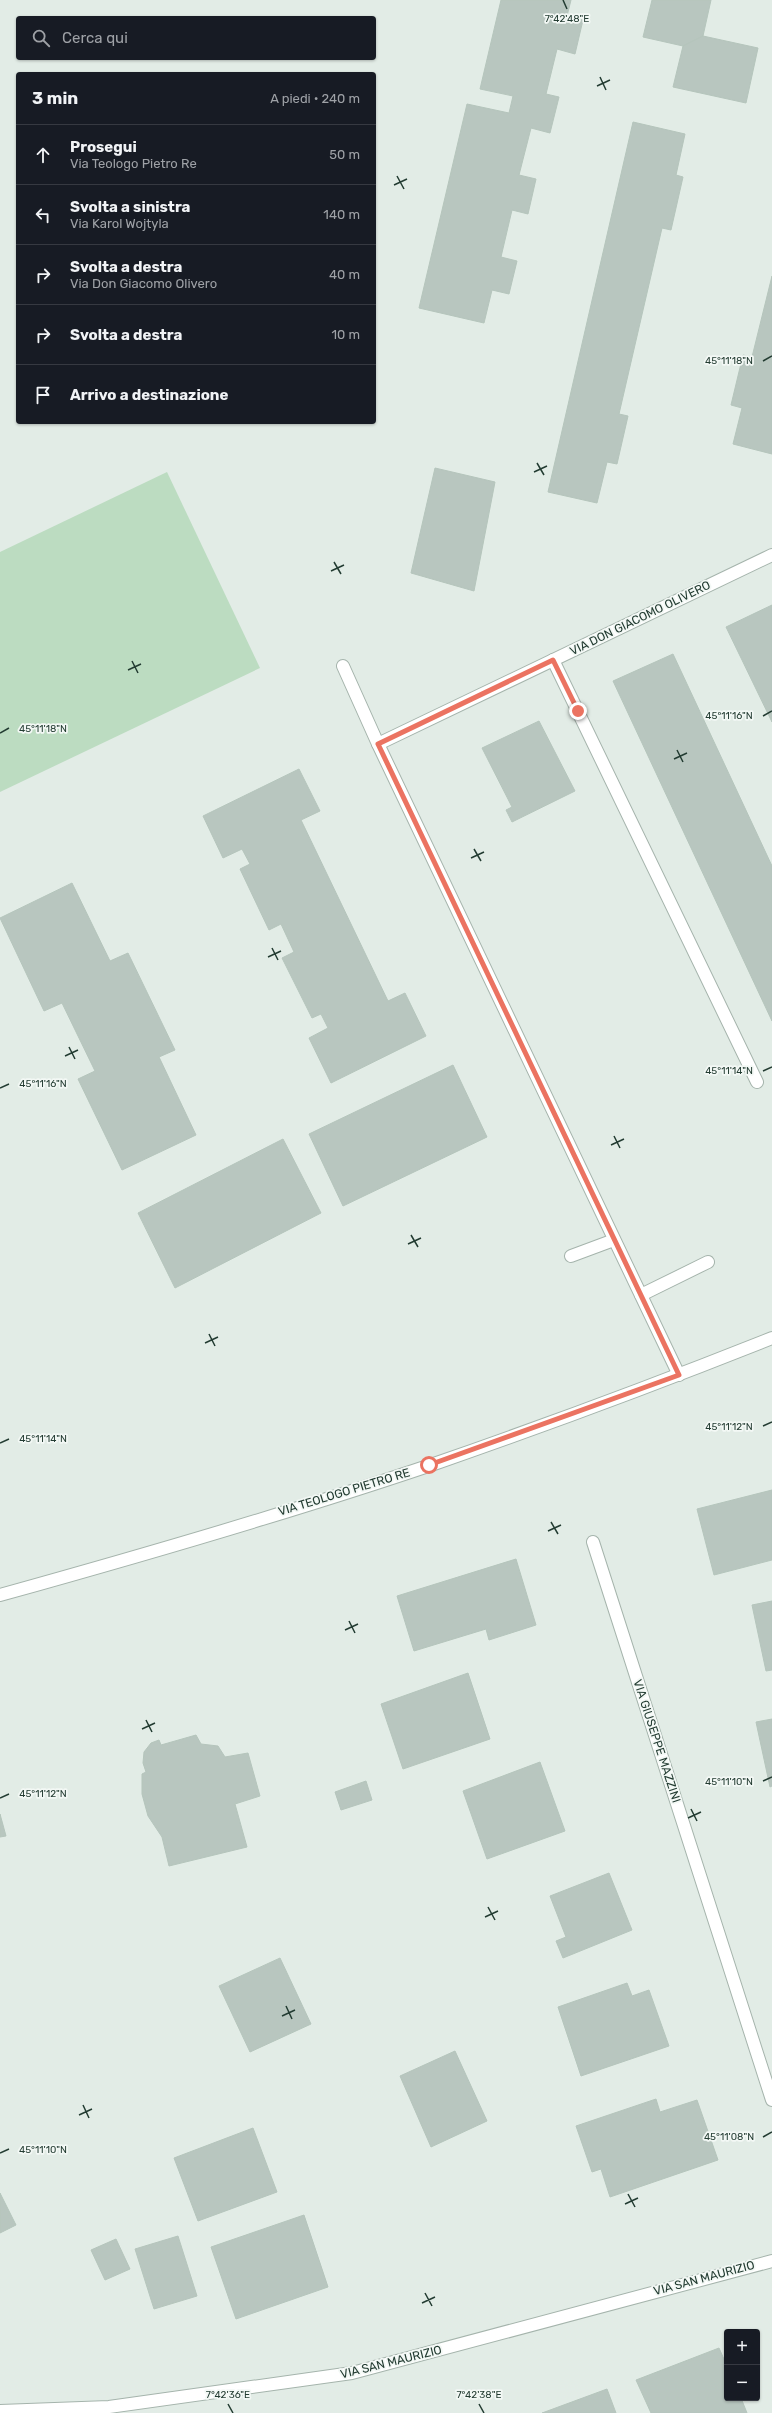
<!DOCTYPE html>
<html lang="it">
<meta charset="utf-8">
<style>
body{margin:0;font-family:Rubik,sans-serif;background:#20242c;color:#f1f3f6}
.controls{position:absolute;right:12px;bottom:12px;display:grid;overflow:hidden;border-radius:4px;box-shadow:0 1px 3px #0004}
.controls button{width:36px;height:36px;display:grid;place-items:center;padding:0;border:0;border-bottom:1px solid #363941;background:#171b24;color:#f1f3f6;font:20px sans-serif}
.stop{position:absolute;width:12px;height:12px;margin:-9px;border:3px solid #eb7361;border-radius:50%;background:#fff}
.stop.end{background:#eb7361;border-color:#fff;box-shadow:0 1px 4px #0008}
.list{margin:0;padding:0;list-style:none}
h2{display:flex;justify-content:space-between;align-items:center;height:52px;margin:0;padding:0 16px;font-size:17px}
h2 small{font-size:13px;font-weight:400;color:#9ea1a6}
.list li{display:grid;grid-template-columns:26px 1fr auto;gap:12px;align-items:center;box-sizing:border-box;height:60px;padding:0 16px;border-top:1px solid #363941}
.list b{display:block;font-size:15px;white-space:nowrap}
.list p{margin:0;font-size:13px;white-space:nowrap;color:#9ea1a6}
.list em{font-size:13px;font-style:normal;color:#9ea1a6}
.icon{flex:none;width:22px;height:22px;fill:none;stroke:currentColor;stroke-width:2;stroke-linecap:round;stroke-linejoin:round}
.map{position:relative;flex:none;width:772px;height:2413px;overflow:hidden}
.search{position:absolute;background:#171b24;box-shadow:0 1px 3px #0004;left:16px;top:16px;width:360px;height:44px;display:flex;align-items:center;gap:10px;box-sizing:border-box;padding:0 14px;border-radius:4px;color:#9ea1a6;font-size:15px}
.panel{position:absolute;background:#171b24;box-shadow:0 1px 3px #0004;left:16px;top:72px;width:360px;height:352px;border-radius:4px}
.map>svg:first-child{display:block}
.green{fill:#bcdcc1}
.building{fill:#b8c6bf;stroke:#b5c5bc}
.lines{fill:none;stroke-linecap:round;stroke-linejoin:round}
.minor-casing{stroke:#a5b4ac;stroke-width:14}
.minor{stroke:#fff;stroke-width:12}
.route{stroke:#eb7361;stroke-width:5}
.ticks{fill:none;stroke:#233c32;stroke-width:1.5}
.labels{text-anchor:middle;dominant-baseline:central;stroke-width:3.5;stroke-linejoin:round;paint-order:stroke}
.street-label{font-size:12px;fill:#233c32;stroke:#f3f8f5}
.ticks-label{font-size:10px;text-anchor:middle;fill:#233c32;stroke:#f3f8f5;stroke-width:3.5;stroke-linejoin:round;paint-order:stroke}
</style>
<div class="map">
<svg width="772" height="2413" viewBox="0 0 772 2413">
<rect width="100%" height="100%" fill="#e2ece6"/>
<path class="green" d="M167 472 260 668 0 792V552Z"/>
<g class="building">
<path d="M501 0H571L567 16 583 20 575 54 557 49 546 94 559 97 550 133 531 128 519 175 536 179 528 214 512 210 501 257 517 261 509 294 492 290 484 323 419 308 467 104 509 113 513 96 480 89Z"/>
<path d="M652 0H711L703 36 683 46 643 37Z"/>
<path d="M703 36 758 48 746 103 673 87 683 46Z"/>
<path d="M633 122 685 134 676 175 683 177 671 230 662 228 619 414 628 416 617 464 607 462 597 503 548 492Z"/>
<path d="M772 276V454L733 444 742 408 731 405 743 355 752 357Z"/>
<path d="M435 468 495 482 474 591 411 573Z"/>
<path d="M772 605V722L726 627Z"/>
<path d="M673 654 772 866V1021L613 681Z"/>
<path d="M539 721 575 791 512 822 506 810 512 807 482 748Z"/>
<path d="M299 769 320 811 301 820 388 1001 405 993 426 1036 331 1083 309 1038 328 1028 321 1014 312 1018 282 958 294 952 281 924 269 930 240 869 250 864 242 849 223 858 203 816Z"/>
<path d="M72 883 110 961 128 953 175 1050 159 1057 196 1135 122 1170 78 1079 95 1071 62 1003 44 1011 0 918Z"/>
<path d="M453 1065 487 1137 343 1206 309 1134Z"/>
<path d="M283 1139 321 1213 175 1288 138 1213Z"/>
<path d="M772 1490V1560L714 1575 697 1509Z"/>
<path d="M516 1559 536 1625 489 1640 486 1629 414 1651 397 1596Z"/>
<path d="M772 1601V1670L766 1671 752 1605Z"/>
<path d="M468 1673 490 1739 403 1769 381 1704Z"/>
<path d="M772 1719V1786L770 1787 756 1722Z"/>
<path d="M196 1735 201 1744 218 1746 225 1757 248 1753 260 1796 235 1804 247 1847 169 1866 162 1837 148 1816 142 1794V1774L146 1772 143 1763 144 1752 151 1743 159 1740 161 1745Z"/>
<path d="M540 1762 565 1831 487 1859 463 1791Z"/>
<path d="M366 1781 372 1800 341 1810 335 1792Z"/>
<path d="M0 1814 6 1836 0 1837Z"/>
<path d="M609 1873 632 1930 563 1958 556 1941 566 1937 550 1896Z"/>
<path d="M280 1958 311 2024 250 2052 219 1986Z"/>
<path d="M627 1983 632 1996 649 1990 669 2046 581 2076 558 2007Z"/>
<path d="M455 2051 487 2121 431 2147 400 2076Z"/>
<path d="M656 2099 660 2112 697 2100 718 2160 610 2197 601 2169 592 2172 576 2126Z"/>
<path d="M253 2128 277 2192 198 2221 174 2158Z"/>
<path d="M0 2193 16 2225 0 2233Z"/>
<path d="M304 2215 328 2287 236 2319 211 2247Z"/>
<path d="M178 2236 197 2296 154 2309 135 2249Z"/>
<path d="M116 2239 130 2269 105 2280 91 2250Z"/>
<path d="M719 2348 727 2366V2398H741L747 2413H651L636 2380Z"/>
<path d="M607 2389 616 2413H542Z"/>
</g>
<g class="lines">
<g class="minor-casing">
<g id="minor">
<path d="M553 660 757 1082"/>
<path d="M343 666 378 744 679 1375"/>
<path d="M378 744 772 555"/>
<path d="M571 1256 614 1240"/>
<path d="M641 1295 708 1262"/>
<path d="M593 1542 772 2100"/>
<path d="M0 1595C144 1555 289 1513 431 1465 546 1425 659 1383 772 1338"/>
<path d="M0 2411 109 2407 352 2373 772 2261"/>
</g>
</g>
<use href="#minor" class="minor"/>
</g>
<g class="lines">
<path class="route" d="M429 1465 679 1375 378 744 553 660 578 711"/>
</g>
<path class="ticks" d="M563 0 567 9M600 77 606 90M597 86 610 80M397 176 404 189M394 185 407 179M763 361 772 356M537 463 544 475M534 472 547 466M334 562 341 574M331 571 344 565M132 661 138 673M128 670 141 664M763 716 772 711M0 733 9 728M677 750 683 762M674 759 687 753M474 849 481 861M471 858 484 852M272 948 278 960M268 957 281 951M69 1047 75 1059M65 1056 78 1050M763 1071 772 1067M0 1088 9 1084M614 1136 620 1148M611 1145 624 1139M411 1235 418 1247M408 1244 421 1238M209 1334 215 1346M205 1343 218 1337M763 1426 772 1422M0 1443 9 1439M551 1522 558 1534M548 1531 561 1525M349 1621 355 1633M345 1630 358 1624M146 1720 152 1732M142 1729 155 1723M763 1781 772 1777M0 1798 9 1794M691 1809 697 1821M688 1818 701 1812M488 1907 495 1920M485 1917 498 1911M286 2006 292 2019M282 2016 295 2010M83 2105 89 2118M79 2115 92 2109M763 2137 772 2132M0 2153 9 2149M628 2194 635 2207M625 2204 638 2198M425 2293 432 2306M422 2303 435 2297M228 2404 233 2413M479 2404 484 2413"/>
<g class="labels">
<g class="street-label">
<text transform="translate(640 618) rotate(-26)">VIA DON GIACOMO OLIVERO</text>
<text transform="translate(344 1492) rotate(-17)">VIA TEOLOGO PIETRO RE</text>
<text transform="translate(657 1741) rotate(72)">VIA GIUSEPPE MAZZINI</text>
<text transform="translate(704 2278) rotate(-15)">VIA SAN MAURIZIO</text>
<text transform="translate(391 2362) rotate(-14)">VIA SAN MAURIZIO</text>
</g>
</g>
<g class="ticks-label">
<text x="567" y="22">7°42'48"E</text>
<text x="729" y="364">45°11'18"N</text>
<text x="729" y="719">45°11'16"N</text>
<text x="43" y="732">45°11'18"N</text>
<text x="729" y="1074">45°11'14"N</text>
<text x="43" y="1087">45°11'16"N</text>
<text x="729" y="1430">45°11'12"N</text>
<text x="43" y="1442">45°11'14"N</text>
<text x="729" y="1785">45°11'10"N</text>
<text x="43" y="1797">45°11'12"N</text>
<text x="729" y="2140">45°11'08"N</text>
<text x="43" y="2153">45°11'10"N</text>
<text x="228" y="2398">7°42'36"E</text>
<text x="479" y="2398">7°42'38"E</text>
</g>
</svg>
<div class="controls">
<button>+</button>
<button>−</button>
</div>
<div class="stop" style="left:429px;top:1465px"></div>
<div class="stop end" style="left:578px;top:711px"></div>
<div class="search"><svg class="icon" aria-label="search" viewBox="0 0 24 24"><circle cx="10" cy="10" r="6"/><path d="M15 15l6 6"/></svg>Cerca qui</div>
<section class="panel">
<h2>3 min<small>A piedi · 240 m</small></h2>
<ul class="list">
<li><svg class="icon" aria-label="ahead" viewBox="0 0 24 24"><path d="M12 20V5M6 11l6-6 6 6"/></svg><div><b>Prosegui</b><p>Via Teologo Pietro Re</p></div><em>50 m</em></li>
<li><svg class="icon" aria-label="left" viewBox="0 0 24 24"><path d="M17 20v-9H6M10 6l-5 5 5 5"/></svg><div><b>Svolta a sinistra</b><p>Via Karol Wojtyla</p></div><em>140 m</em></li>
<li><svg class="icon" aria-label="right" viewBox="0 0 24 24"><path d="M7 20v-9h11M14 6l5 5-5 5"/></svg><div><b>Svolta a destra</b><p>Via Don Giacomo Olivero</p></div><em>40 m</em></li>
<li><svg class="icon" aria-label="right" viewBox="0 0 24 24"><path d="M7 20v-9h11M14 6l5 5-5 5"/></svg><div><b>Svolta a destra</b></div><em>10 m</em></li>
<li><svg class="icon" aria-label="arrive" viewBox="0 0 24 24"><path d="M6 21V4h12l-3 4 3 4H6"/></svg><div><b>Arrivo a destinazione</b></div></li>
</ul>
</section>
</div>
